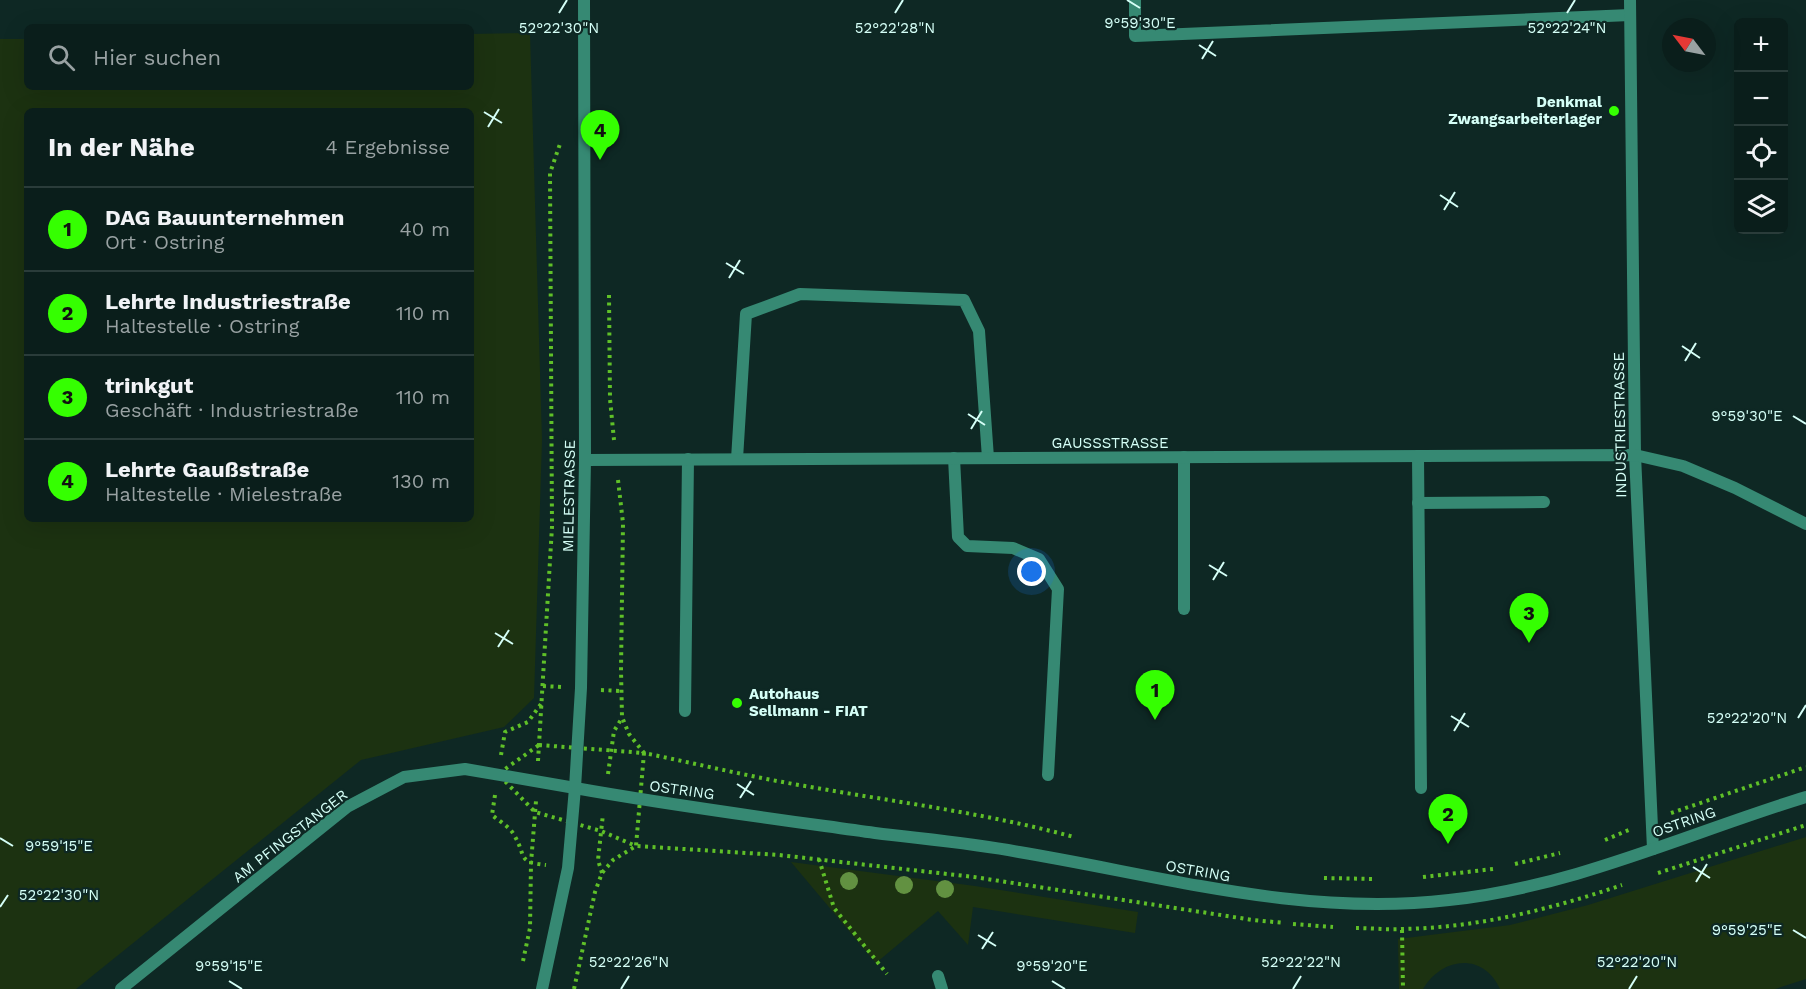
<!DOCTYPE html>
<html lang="de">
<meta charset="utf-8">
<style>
body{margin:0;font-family:"Work Sans",sans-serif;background:#132724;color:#f1f3f6}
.controls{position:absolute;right:18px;top:18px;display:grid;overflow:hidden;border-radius:9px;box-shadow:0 6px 24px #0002}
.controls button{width:54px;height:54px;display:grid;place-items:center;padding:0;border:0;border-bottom:2px solid #2a3c3a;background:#0a1e1b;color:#f1f3f6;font:30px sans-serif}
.compass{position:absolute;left:1662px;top:18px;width:54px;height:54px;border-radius:50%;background:#0a1e1b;box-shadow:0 6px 24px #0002;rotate:302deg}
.you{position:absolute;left:1032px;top:572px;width:21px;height:21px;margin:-15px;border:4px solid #fff;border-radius:50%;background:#1a73e8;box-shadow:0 0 0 9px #1a73e833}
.badge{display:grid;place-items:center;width:39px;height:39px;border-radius:50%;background:#35ff01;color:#111;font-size:20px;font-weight:700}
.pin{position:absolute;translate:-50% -50px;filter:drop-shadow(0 2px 3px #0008)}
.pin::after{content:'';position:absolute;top:32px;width:21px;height:18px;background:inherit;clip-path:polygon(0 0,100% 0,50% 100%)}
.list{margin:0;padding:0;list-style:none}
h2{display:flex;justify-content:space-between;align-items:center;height:78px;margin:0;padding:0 24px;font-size:26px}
h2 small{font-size:20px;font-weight:400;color:#99a2a3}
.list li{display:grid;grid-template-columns:39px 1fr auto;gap:18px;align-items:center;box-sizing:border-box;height:84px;padding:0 24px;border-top:2px solid #2a3c3a}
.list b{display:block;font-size:22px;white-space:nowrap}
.list p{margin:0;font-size:20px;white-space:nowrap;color:#99a2a3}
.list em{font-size:20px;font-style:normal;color:#99a2a3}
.icon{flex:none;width:33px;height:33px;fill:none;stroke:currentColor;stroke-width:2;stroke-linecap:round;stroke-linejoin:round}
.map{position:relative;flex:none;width:1806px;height:989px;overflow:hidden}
.search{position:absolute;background:#0a1e1b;box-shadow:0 6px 24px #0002;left:24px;top:24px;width:450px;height:66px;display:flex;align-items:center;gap:15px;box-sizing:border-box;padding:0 21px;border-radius:9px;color:#99a2a3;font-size:22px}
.panel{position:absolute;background:#0a1e1b;box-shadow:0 6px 24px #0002;left:24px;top:108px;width:450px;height:414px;border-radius:9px}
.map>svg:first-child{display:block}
.green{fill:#1c3211;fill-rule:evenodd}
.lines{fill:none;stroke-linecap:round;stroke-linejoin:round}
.path{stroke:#5fc028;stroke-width:4;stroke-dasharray:3 4.5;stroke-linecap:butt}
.service{stroke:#368973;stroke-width:12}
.minor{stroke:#368973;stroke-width:12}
.tertiary{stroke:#368973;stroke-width:12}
.tree{fill:#629141}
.ticks{fill:none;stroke:#d5fff7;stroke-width:2}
.poi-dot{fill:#35ff01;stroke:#0e2824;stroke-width:2}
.labels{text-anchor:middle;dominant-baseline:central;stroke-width:4.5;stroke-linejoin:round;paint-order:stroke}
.poi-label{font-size:15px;font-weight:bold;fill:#d5fff7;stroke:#0e2824;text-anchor:end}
.street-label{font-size:15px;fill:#d5fff7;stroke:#0e2824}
.ticks-label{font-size:15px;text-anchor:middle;fill:#d5fff7;stroke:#0e2824;stroke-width:4.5;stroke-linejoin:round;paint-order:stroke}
</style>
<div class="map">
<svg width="1806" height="989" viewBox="0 0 1806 989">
<rect width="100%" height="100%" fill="#0e2824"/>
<g class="green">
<path d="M530 33 542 440 534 698 504 727 361 760 76 989H0V39H27V87H471V34ZM27 111H471V519H27Z"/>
<path d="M1806 837V979L1775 989H1500C1483 952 1442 957 1423 989H1399L1398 939 1510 925 1588 905Z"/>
<path d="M791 862 975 886 1138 912 1135 933 973 907 968 945 938 911 876 963Z"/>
</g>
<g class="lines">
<g class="path">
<path d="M609 295 610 399 614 440"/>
<path d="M618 480 623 523 621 670 622 717 629 734 644 753C698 764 751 777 805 786 895 802 986 813 1074 837"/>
<path d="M543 686 561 687"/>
<path d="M601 690 621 691"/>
<path d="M539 745 644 753 636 846 601 831 535 812 498 774Z"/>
<path d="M501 755 505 732 528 722 541 704"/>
<path d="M538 761 552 527 550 173 561 141"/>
<path d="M608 774 614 731 622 718"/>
<path d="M495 795 492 815C499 821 510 827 514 835 527 856 516 862 546 865"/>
<path d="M1671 813 1806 767"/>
<path d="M1605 840 1631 829"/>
<path d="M819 859 834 908 887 974"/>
<path d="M1515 864 1560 853"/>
<path d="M602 873 598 860 603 814"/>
<path d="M1658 873 1806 825"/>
<path d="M1423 877 1493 869"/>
<path d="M1324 878 1374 879"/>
<path d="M1293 924 1333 927"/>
<path d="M1356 928C1371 928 1387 930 1402 929 1476 928 1552 909 1622 885"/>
<path d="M1402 930 1403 989"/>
<path d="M523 961 530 928 531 863 536 801"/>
<path d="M574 989 595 892 602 873 613 860 636 846 779 855 974 877 1253 920 1285 923"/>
</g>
<g class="service">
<path d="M1135 0V36L1630 15"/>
<path d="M1418 456 1421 788"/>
<path d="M954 458 958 537 967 546 1013 548 1039 559 1058 589 1048 775"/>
<path d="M737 459 746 314 800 294 964 300 979 331 988 458"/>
<path d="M1418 503 1544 502"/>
<path d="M1184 609V457"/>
<path d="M685 711 688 459"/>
</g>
<g class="minor">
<path d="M1630 0 1635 455 1653 849"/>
<path d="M585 460 1635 455 1683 466 1735 488 1806 524"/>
<path d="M938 976 942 989"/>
<path d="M121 989 347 807 404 777 465 769 575 788"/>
</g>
<g class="tertiary">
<path d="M575 788C675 806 775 819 875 833 923 839 971 843 1019 852 1163 876 1301 917 1449 900 1574 887 1688 833 1806 797"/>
<path d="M542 989 568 868 575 788 581 688 585 460 584 0"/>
</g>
</g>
<g class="tree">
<circle cx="849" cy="881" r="9"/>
<circle cx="904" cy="885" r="9"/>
<circle cx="945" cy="889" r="9"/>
</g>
<path class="ticks" d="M1127 0 1140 8M559 13 567 0M895 13 903 0M1567 13 1575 0M1199 45 1216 56M1202 59 1213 41M484 112 502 123M488 127 499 109M1440 195 1458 207M1444 210 1455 192M726 263 744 274M729 278 740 260M1682 346 1700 358M1685 361 1696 343M968 414 985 425M1793 416 1806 424M971 429 982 411M1209 565 1227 576M1213 580 1224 562M495 633 513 644M498 647 509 630M1451 716 1469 727M1798 718 1806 705M1454 731 1465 713M737 784 754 795M740 798 751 781M0 838 13 846M1693 867 1710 878M1696 882 1707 864M0 907 8 895M1793 930 1806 938M978 935 996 946M982 949 993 932M229 981 242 989M1052 981 1065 989M621 989 629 976M1293 989 1301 976M1629 989 1637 976"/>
<g class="poi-dot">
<circle cx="1614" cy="111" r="6"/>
<circle cx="737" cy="703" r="6"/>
</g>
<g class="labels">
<g class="poi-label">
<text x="1602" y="102">Denkmal<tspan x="1602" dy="17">Zwangsarbeiterlager</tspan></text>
<text x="749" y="694" text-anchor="start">Autohaus<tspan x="749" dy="17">Sellmann - FIAT</tspan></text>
</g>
<g class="street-label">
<text transform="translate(1620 425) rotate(-91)">INDUSTRIESTRASSE</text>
<text x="1110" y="443">GAUSSSTRASSE</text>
<text transform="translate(569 496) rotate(-89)">MIELESTRASSE</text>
<text transform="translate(682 790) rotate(8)">OSTRING</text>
<text transform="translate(1684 822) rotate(-19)">OSTRING</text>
<text transform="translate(290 836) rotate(-38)">AM PFINGSTANGER</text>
<text transform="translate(1198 871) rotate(10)">OSTRING</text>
</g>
</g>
<g class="ticks-label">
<text x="1140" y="28">9°59'30"E</text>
<text x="559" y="33">52°22'30"N</text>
<text x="895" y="33">52°22'28"N</text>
<text x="1567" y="33">52°22'24"N</text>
<text x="1747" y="421">9°59'30"E</text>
<text x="1747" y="723">52°22'20"N</text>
<text x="59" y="851">9°59'15"E</text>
<text x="59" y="900">52°22'30"N</text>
<text x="1747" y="935">9°59'25"E</text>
<text x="629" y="967">52°22'26"N</text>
<text x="1301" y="967">52°22'22"N</text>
<text x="1637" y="967">52°22'20"N</text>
<text x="229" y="971">9°59'15"E</text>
<text x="1052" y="971">9°59'20"E</text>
</g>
</svg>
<div class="controls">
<button>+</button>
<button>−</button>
<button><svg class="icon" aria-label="locate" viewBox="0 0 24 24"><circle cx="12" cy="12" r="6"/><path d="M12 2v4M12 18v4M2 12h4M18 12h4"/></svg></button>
<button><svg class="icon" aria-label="layers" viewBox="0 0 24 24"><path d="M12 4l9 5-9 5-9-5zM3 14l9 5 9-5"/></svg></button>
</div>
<svg class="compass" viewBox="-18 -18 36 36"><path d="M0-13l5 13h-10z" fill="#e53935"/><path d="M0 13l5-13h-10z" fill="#99a2a3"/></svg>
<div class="you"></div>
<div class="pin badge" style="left:1155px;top:720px">1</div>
<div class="pin badge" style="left:1448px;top:844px">2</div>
<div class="pin badge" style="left:1529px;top:643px">3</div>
<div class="pin badge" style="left:600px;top:160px">4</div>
<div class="search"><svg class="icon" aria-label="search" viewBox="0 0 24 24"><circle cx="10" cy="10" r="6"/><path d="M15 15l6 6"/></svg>Hier suchen</div>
<section class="panel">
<h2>In der Nähe<small>4 Ergebnisse</small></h2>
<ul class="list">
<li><span class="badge">1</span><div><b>DAG Bauunternehmen</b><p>Ort · Ostring</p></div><em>40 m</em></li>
<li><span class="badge">2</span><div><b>Lehrte Industriestraße</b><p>Haltestelle · Ostring</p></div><em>110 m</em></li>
<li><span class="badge">3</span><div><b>trinkgut</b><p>Geschäft · Industriestraße</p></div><em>110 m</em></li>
<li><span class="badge">4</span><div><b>Lehrte Gaußstraße</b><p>Haltestelle · Mielestraße</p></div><em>130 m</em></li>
</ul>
</section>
</div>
